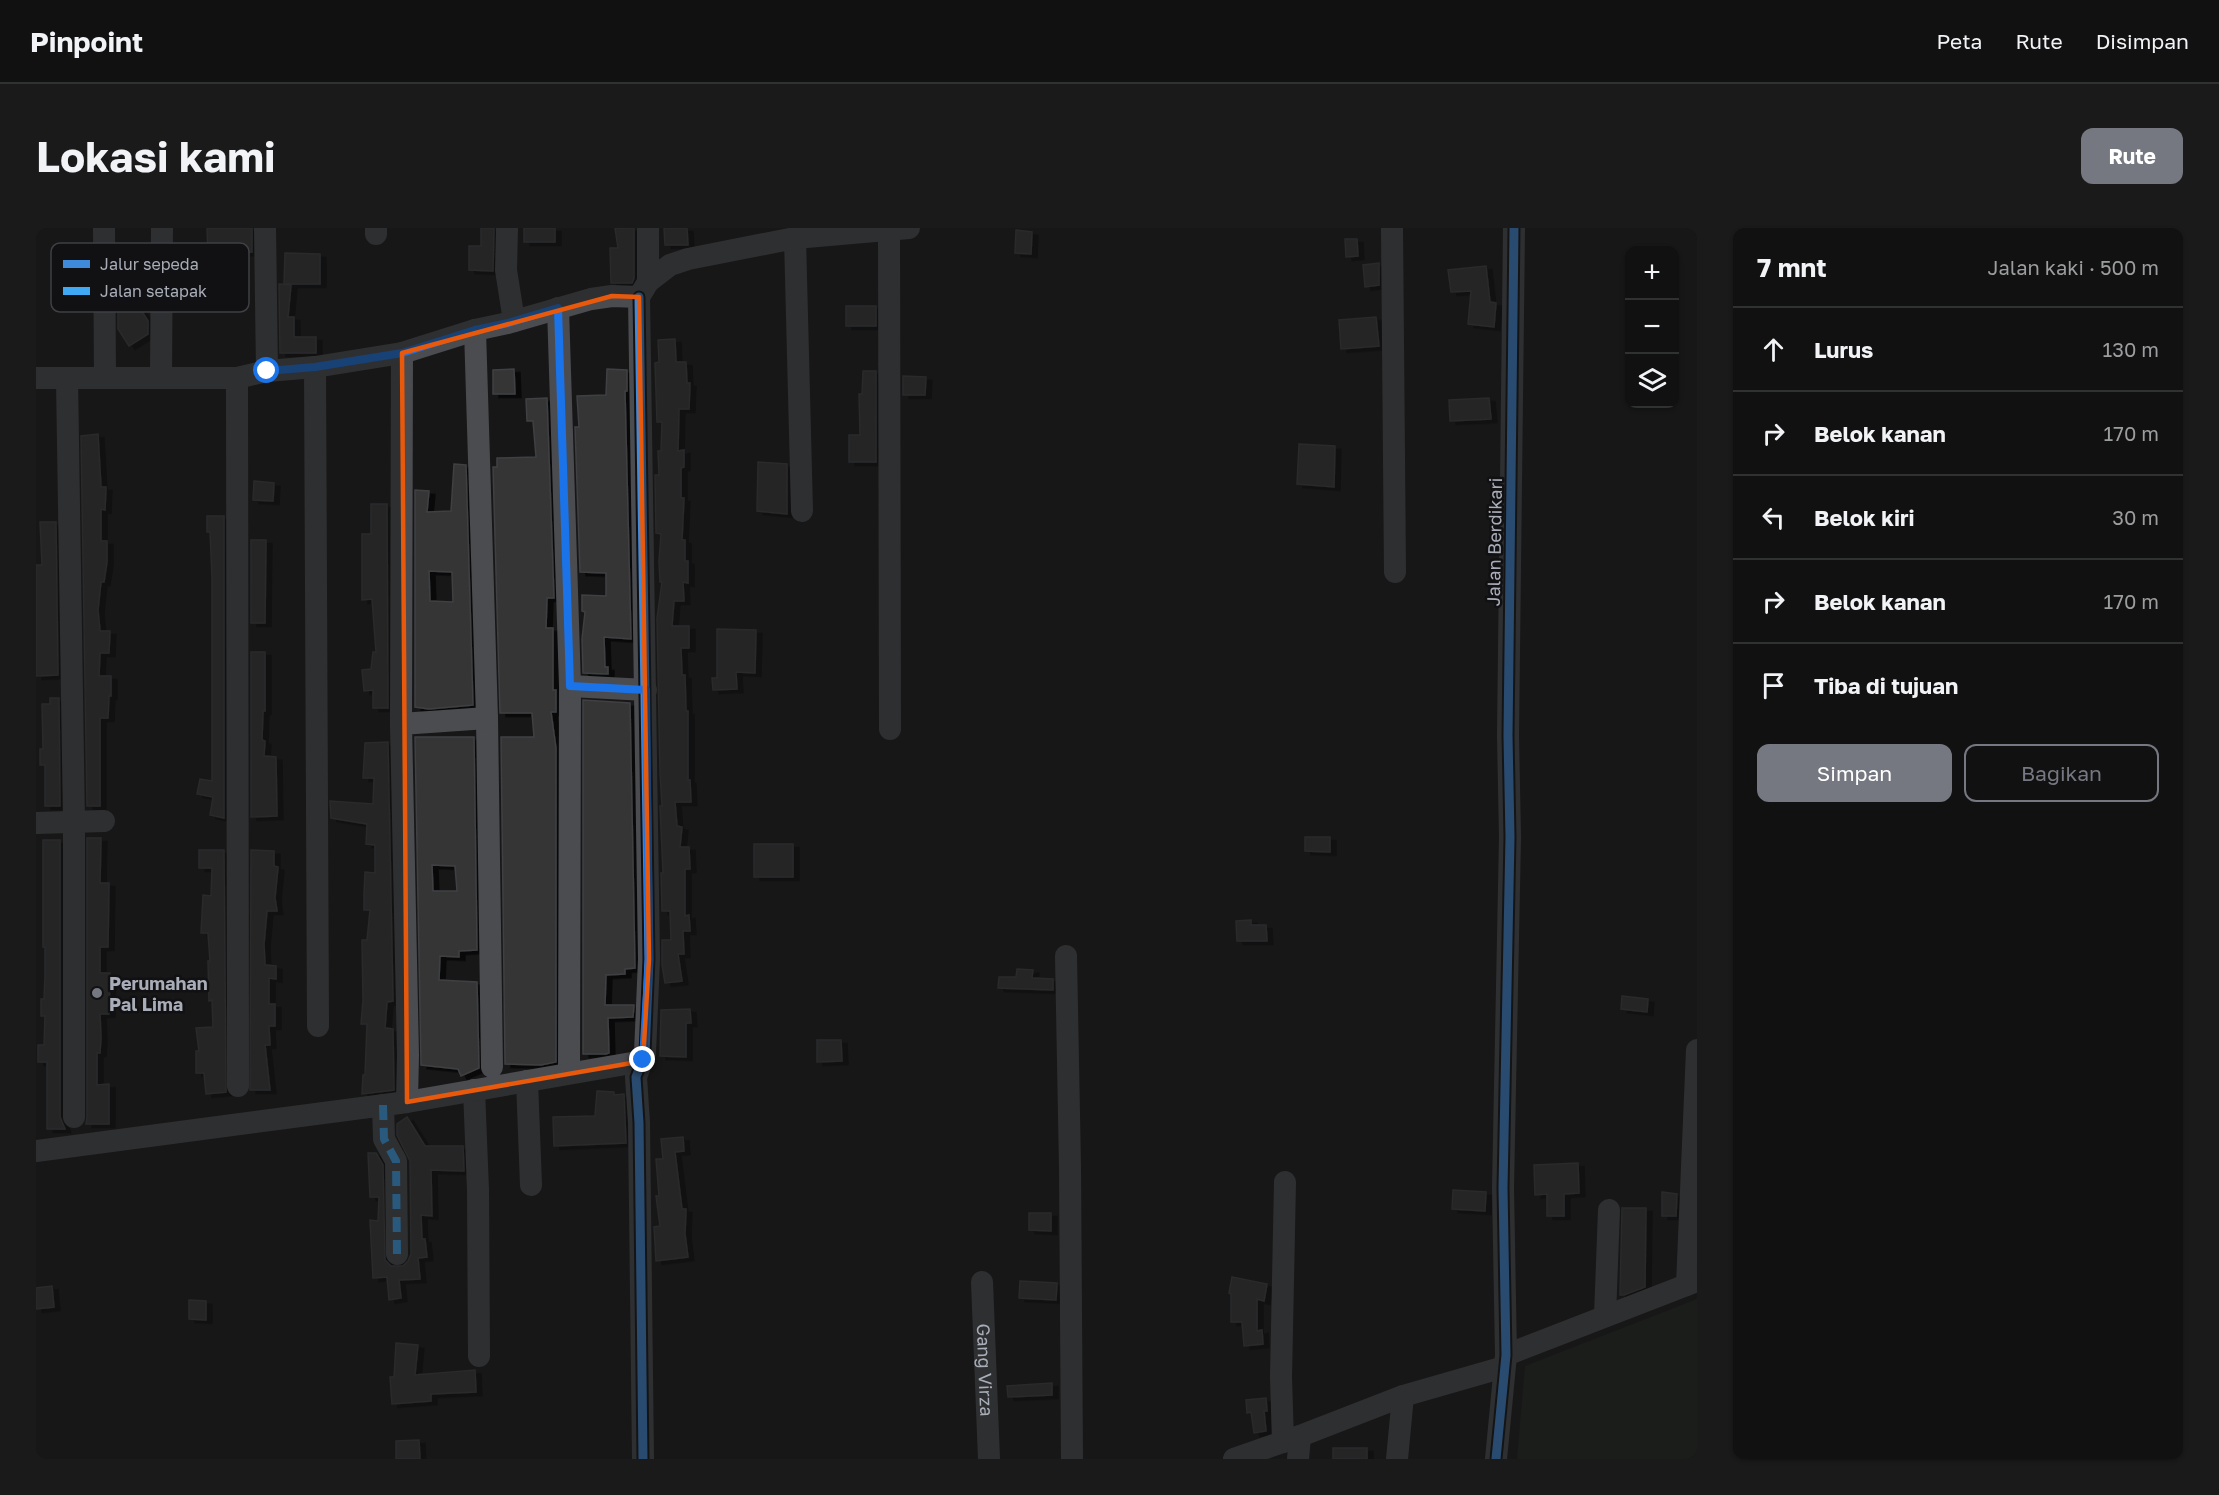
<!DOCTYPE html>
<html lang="id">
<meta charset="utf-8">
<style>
body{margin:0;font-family:"Golos Text",sans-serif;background:#1a1a1a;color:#f1f3f6}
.controls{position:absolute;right:18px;top:18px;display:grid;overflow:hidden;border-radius:12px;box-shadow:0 2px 4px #0004}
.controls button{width:54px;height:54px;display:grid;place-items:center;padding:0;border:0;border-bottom:2px solid #303131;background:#111;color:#f1f3f6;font:30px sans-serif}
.stop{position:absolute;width:18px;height:18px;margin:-14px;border:4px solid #1a73e8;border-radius:50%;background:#fff}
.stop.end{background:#1a73e8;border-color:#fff;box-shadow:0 2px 6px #0008}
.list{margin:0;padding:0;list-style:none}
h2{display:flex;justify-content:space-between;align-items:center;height:78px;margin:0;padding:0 24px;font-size:26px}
h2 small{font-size:20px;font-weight:400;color:#9c9d9f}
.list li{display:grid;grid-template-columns:39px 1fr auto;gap:18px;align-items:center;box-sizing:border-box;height:84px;padding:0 24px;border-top:2px solid #303131}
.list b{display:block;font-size:22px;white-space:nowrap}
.list em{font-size:20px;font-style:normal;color:#9c9d9f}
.actions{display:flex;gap:12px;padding:18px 24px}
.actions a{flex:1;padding:14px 0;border:2px solid #757880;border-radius:12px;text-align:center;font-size:21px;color:#757880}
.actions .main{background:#757880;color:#fff}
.icon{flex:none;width:33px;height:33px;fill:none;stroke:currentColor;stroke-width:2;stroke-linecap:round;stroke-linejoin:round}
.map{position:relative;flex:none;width:1661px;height:1231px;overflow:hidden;border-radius:12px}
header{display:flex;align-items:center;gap:36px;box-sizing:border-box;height:84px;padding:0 30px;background:#111;border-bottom:2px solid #303131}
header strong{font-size:28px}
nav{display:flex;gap:33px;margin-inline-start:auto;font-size:21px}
.intro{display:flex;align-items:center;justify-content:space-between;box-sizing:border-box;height:144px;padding:0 36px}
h1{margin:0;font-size:42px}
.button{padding:15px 27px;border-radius:12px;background:#757880;color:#fff;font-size:21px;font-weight:700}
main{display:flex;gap:36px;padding:0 36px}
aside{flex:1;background:#111;border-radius:12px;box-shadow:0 2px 4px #0004}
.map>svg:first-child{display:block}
.green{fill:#1d241e}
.building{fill:#353536;stroke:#3f4043;stroke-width:1.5;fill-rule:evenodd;filter:url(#shadow)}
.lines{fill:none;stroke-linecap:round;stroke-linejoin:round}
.minor{stroke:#4b4c50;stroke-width:22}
.quiet{stroke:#3fa9f5;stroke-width:8;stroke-dasharray:15 8;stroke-linecap:butt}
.cycleway-casing{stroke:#111113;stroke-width:13}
.cycleway{stroke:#408adc;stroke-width:9}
.route{stroke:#1a73e8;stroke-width:8}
.marked{fill:none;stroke:#e8590c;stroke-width:4.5;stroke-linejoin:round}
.poi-dot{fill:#757880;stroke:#111113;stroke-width:2}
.labels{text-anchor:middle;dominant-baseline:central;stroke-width:5;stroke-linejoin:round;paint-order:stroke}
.street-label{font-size:18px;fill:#a8adb8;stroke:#111113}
.poi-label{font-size:18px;font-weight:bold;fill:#a8adb8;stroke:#111113;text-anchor:start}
.key{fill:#111113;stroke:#3e4045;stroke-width:1.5}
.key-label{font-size:16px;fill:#a8adb8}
</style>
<header>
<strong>Pinpoint</strong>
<nav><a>Peta</a><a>Rute</a><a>Disimpan</a></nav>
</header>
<div class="intro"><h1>Lokasi kami</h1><a class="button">Rute</a></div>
<main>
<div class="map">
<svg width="1661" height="1231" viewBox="0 0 1661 1231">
<defs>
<filter id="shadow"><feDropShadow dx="6" dy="3.5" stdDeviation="0" flood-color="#0009"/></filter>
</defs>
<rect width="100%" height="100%" fill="#171717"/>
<path class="green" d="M1661 1071V1231H1481L1489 1138Z"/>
<g class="building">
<path d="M171 0H216V24L172 26Z"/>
<path d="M445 0H458L457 43 433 42V18H445Z"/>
<rect x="488" y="0" width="31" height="14"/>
<path d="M579 0H598V50L596 55H575L574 20H582Z"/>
<path d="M628 0H651L652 17H629Z"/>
<path d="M980 2 996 4 995 26 979 25Z"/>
<path d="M1309 11H1321L1322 28 1310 29Z"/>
<path d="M249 25 284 26V56H248Z"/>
<path d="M1343 35V57L1329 59 1327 37Z"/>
<path d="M1450 38 1454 74 1460 75 1458 99 1432 96 1435 63 1415 64 1412 42Z"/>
<path d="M243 56 255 57 252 89H258V109H280V125H244Z"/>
<path d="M90 72 94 78 100 74 112 93V106L93 118 82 101V77Z"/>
<rect x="810" y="78" width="30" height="20"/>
<path d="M1340 89 1343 118 1305 121 1303 92Z"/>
<path d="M639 111 640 134H650L651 155H654L653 181H643L642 223 648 222V239L645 240V270H648L646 312H649V333H652V355L647 354 648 373H638L636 398H653V420H645L646 447H649L650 483H652V552H654L655 574H639L641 598 646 599 644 619H653L654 641H649V688L653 687 654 703H647L648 726H642L646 753 629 755 626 737V712H635L634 683H626L625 645H627L624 578H626L624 545 621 390 626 354H624L623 334 625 306 620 305 619 247H623L622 223H625L626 194H621L619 135 623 134 622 112Z"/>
<path d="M478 141 479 166H457V142Z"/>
<path d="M571 141 591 142V163H589L595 411 568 409 569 439H572V446L547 445 546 411 549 384 546 383V367L570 368V345L544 344 539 199H543L541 168 570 167Z"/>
<path d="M827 143H840V234H813V207H824L823 166H826Z"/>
<path d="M867 148 890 149 889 167H867Z"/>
<path d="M511 170 518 370H511L510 400H517V462H520V484H515L520 520V834L505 837 469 836 465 509H498L496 485H464L457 239H461V230L500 229 497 193H491L490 171Z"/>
<path d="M1453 170 1455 191 1414 193 1413 172Z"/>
<path d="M62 206 65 259H70L69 282 65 281V313H71V334L68 354H65L62 382 64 403H74L73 425H64L63 448H75V468H73L72 490H64V578H51L45 208Z"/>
<path d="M1263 216 1299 218 1298 259 1261 256Z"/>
<path d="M722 234 751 236V286L721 283Z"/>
<path d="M418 236 430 237 437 477 393 481 379 479V262L393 263 391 284 415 283ZM393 343 416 344 417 374 394 373Z"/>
<path d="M218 253 238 255 237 273 217 272Z"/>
<path d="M335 276H351L352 480H337V462L328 463 326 442 335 441 337 424H340L336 371 326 372V306H335Z"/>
<path d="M171 288H188V590L174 587 177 569 161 566 164 551 176 553V349L174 304H171Z"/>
<path d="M4 294H20L22 447 0 448V337H6Z"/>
<path d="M215 312H230L229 395H215Z"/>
<path d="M681 401 720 402 719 445 700 444 701 461 677 462 676 450H681Z"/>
<path d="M215 424H229V483H227L226 512 229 513 228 528 240 529 241 588 215 589Z"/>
<path d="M14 470H23L24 578H9V537H4V521H7L6 476H14Z"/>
<path d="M547 472 594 475 599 740 589 741V746L570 747 569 777H598L597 789 572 790 573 825 570 826H547Z"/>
<path d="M379 509H438L441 722 423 723V729L404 728 403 752 441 754 443 840 425 848 422 841 385 837ZM396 637 419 638 421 663H397Z"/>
<path d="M352 514 357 773 351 774 349 800 357 801 358 862 326 866 327 847H329L331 796H325L327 772 326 712H331L334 682H328V666L329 644 339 645V617L330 616 331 596 295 590 294 573 337 576 338 550H327L329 515Z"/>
<path d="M1269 609H1294V624L1269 623Z"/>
<path d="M51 610H65L64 655H73L72 719H64V745H74L73 786H64L65 810 64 825H61V857L73 856V896H50L51 889Z"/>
<path d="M7 612H24V889L29 901H11V834H2V817H8L9 788H5V771H8L9 748V719H7Z"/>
<rect x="718" y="616" width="39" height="33"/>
<path d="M163 622H188L190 864 170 866 168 845H160V823H163L160 800 177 799 176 772 173 773 172 733H174L172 705H165L167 667 175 668 176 640H163Z"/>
<path d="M215 622 238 623V638L242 639 239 670 241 683H231L228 716 229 737 240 738V751L233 750V776H239V798H233L234 817H229L234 862H214Z"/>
<path d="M1215 692V697H1230L1231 713H1201L1200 693Z"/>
<path d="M981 741 997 742 996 750 1017 751V762L962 760 963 749H980Z"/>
<path d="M1586 768 1612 771 1611 784 1585 781Z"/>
<path d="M654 781 655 795H650V829L624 828 625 782Z"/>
<path d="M781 812H805L806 833 781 834Z"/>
<path d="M561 863 578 864V867L588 866 590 915 518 918 517 889 559 888Z"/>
<path d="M371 889 389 918H427L428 943 395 942 396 988 385 987 386 1011H389L391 1029 382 1030 384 1051 363 1052 365 1070 353 1072 351 1049 337 1050 334 992 342 993 343 969H334L332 925H340L347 937 349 1032 355 1038H367L372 1033 375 1026 374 933 361 907V896Z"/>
<path d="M647 909 648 923 639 924 646 981H650L649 1006 652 1029 620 1033 618 999 624 998 620 968H623L620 931H627L625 911Z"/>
<path d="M1542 935 1543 965 1528 966V988H1511V966L1499 967 1498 937Z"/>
<path d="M1417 962 1450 964 1449 983 1416 981Z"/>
<path d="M1626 964 1641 966 1640 988H1626Z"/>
<path d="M1586 980H1610L1609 1059 1588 1067H1584Z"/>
<path d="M993 985H1015V1003L993 1002Z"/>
<path d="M1196 1049 1231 1056 1228 1073 1221 1071V1103L1226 1102 1227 1116 1208 1118 1206 1094H1195V1066L1193 1065Z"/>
<path d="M984 1053 1021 1055 1020 1072 983 1070Z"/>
<path d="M16 1058 18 1079 0 1081V1060Z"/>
<path d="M153 1072 170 1073V1092L153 1091Z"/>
<path d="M360 1115 382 1117 379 1147 439 1142 440 1164 395 1166V1173L356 1176 354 1149H358Z"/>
<path d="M1016 1155V1167L972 1169 971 1158Z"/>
<path d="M1230 1170 1231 1183H1228L1230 1203 1218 1205 1215 1184 1211 1185 1210 1172Z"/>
<path d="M383 1212 384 1231H360V1213Z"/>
<rect x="1297" y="1220" width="34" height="11"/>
</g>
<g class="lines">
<g class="minor">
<path d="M68 0 69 149"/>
<path d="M229 0 231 143"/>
<path d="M340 0V6"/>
<path d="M471 0 470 42 478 93"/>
<path d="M1356 0 1359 344"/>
<path d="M853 2 854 501"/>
<path d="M759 10 766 283"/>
<path d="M612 54 634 37 652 31 759 10 873 0"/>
<path d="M603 69 613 731 609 825 600 849 603 895 607 1231"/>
<path d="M522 80 534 458 533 845"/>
<path d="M439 102 451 490 456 839"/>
<path d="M366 125 365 496 372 827 371 874"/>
<path d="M279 139 282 798"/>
<path d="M125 149 126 0"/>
<path d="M0 150H201L231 143 279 139 366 125 439 102 472 95 555 71 576 68 603 69 612 54V0"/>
<path d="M201 150 202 858"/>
<path d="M31 151 38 594V889"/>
<path d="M534 458 610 462"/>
<path d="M365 496 451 490"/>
<path d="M0 595 68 593"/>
<path d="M1030 728 1034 939 1036 1231"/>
<path d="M491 853 495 957"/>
<path d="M438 862 442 962 443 1128"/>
<path d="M347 877 348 911 360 933 361 1026"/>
<path d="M0 923 371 874 607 833"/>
<path id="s1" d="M946 1054 953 1231"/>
<path d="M1651 1057 1661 822"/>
<path d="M1569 1088 1573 982"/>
<path d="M1470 1127 1661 1053"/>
<path d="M1247 1214 1245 1149 1249 954"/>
<path d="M1198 1231 1264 1208 1367 1168 1468 1139"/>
<path d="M1262 1231 1264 1208"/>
<path d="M1361 1231 1367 1168"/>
<path d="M1460 1231 1470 1127 1467 960 1474 609 1472 508 1478 0"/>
</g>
<path class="quiet" d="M347 877 348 911 360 933 361 1026"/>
<g class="cycleway-casing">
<g id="cycleway">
<path d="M603 69 613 731 609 825 600 849 603 895 607 1231"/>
<path d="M1460 1231 1470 1127 1467 960 1474 609 1472 508 1478 0"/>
</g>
</g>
<use href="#cycleway" class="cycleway"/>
</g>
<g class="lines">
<path class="route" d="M231 143 279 139 366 125 439 102 472 95 522 80 534 458 610 462 613 731 607 832"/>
</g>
<path d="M0 0H1661V1231H0ZM576 68 603 69 613 731 607 833 371 874 366 125Z" fill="#171717" fill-opacity=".55" fill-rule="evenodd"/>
<path class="marked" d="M576 68 603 69 613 731 607 833 371 874 366 125Z"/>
<circle class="poi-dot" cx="61" cy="765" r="6"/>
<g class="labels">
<g class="street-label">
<text transform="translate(1458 314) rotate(-89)">Jalan Berdikari</text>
<text stroke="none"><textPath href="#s1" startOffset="88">Gang Virza</textPath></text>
</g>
<g class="poi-label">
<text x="73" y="755">Perumahan<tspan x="73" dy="21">Pal Lima</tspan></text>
</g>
</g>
<rect x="15" y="15" width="198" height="69" rx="9" class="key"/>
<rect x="27" y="32" width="27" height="8" fill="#408adc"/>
<rect x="27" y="59" width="27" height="8" fill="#3fa9f5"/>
<g class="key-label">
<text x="64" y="42">Jalur sepeda</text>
<text x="64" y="69">Jalan setapak</text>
</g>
</svg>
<div class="controls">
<button>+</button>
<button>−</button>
<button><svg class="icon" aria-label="layers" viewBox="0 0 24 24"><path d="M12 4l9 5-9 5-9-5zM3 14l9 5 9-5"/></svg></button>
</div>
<div class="stop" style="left:231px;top:143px"></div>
<div class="stop end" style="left:607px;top:832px"></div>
</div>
<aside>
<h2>7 mnt<small>Jalan kaki · 500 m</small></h2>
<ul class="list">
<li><svg class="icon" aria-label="ahead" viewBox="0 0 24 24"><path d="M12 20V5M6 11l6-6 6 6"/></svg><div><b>Lurus</b></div><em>130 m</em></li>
<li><svg class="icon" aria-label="right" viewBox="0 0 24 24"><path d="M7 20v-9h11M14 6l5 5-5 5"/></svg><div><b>Belok kanan</b></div><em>170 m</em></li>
<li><svg class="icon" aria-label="left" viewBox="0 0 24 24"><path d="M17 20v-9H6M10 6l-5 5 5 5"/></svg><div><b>Belok kiri</b></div><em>30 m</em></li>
<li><svg class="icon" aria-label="right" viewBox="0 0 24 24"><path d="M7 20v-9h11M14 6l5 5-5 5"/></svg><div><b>Belok kanan</b></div><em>170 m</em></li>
<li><svg class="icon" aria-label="arrive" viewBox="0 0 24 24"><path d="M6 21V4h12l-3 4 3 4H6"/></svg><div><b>Tiba di tujuan</b></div></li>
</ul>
<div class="actions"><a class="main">Simpan</a><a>Bagikan</a></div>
</aside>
</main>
